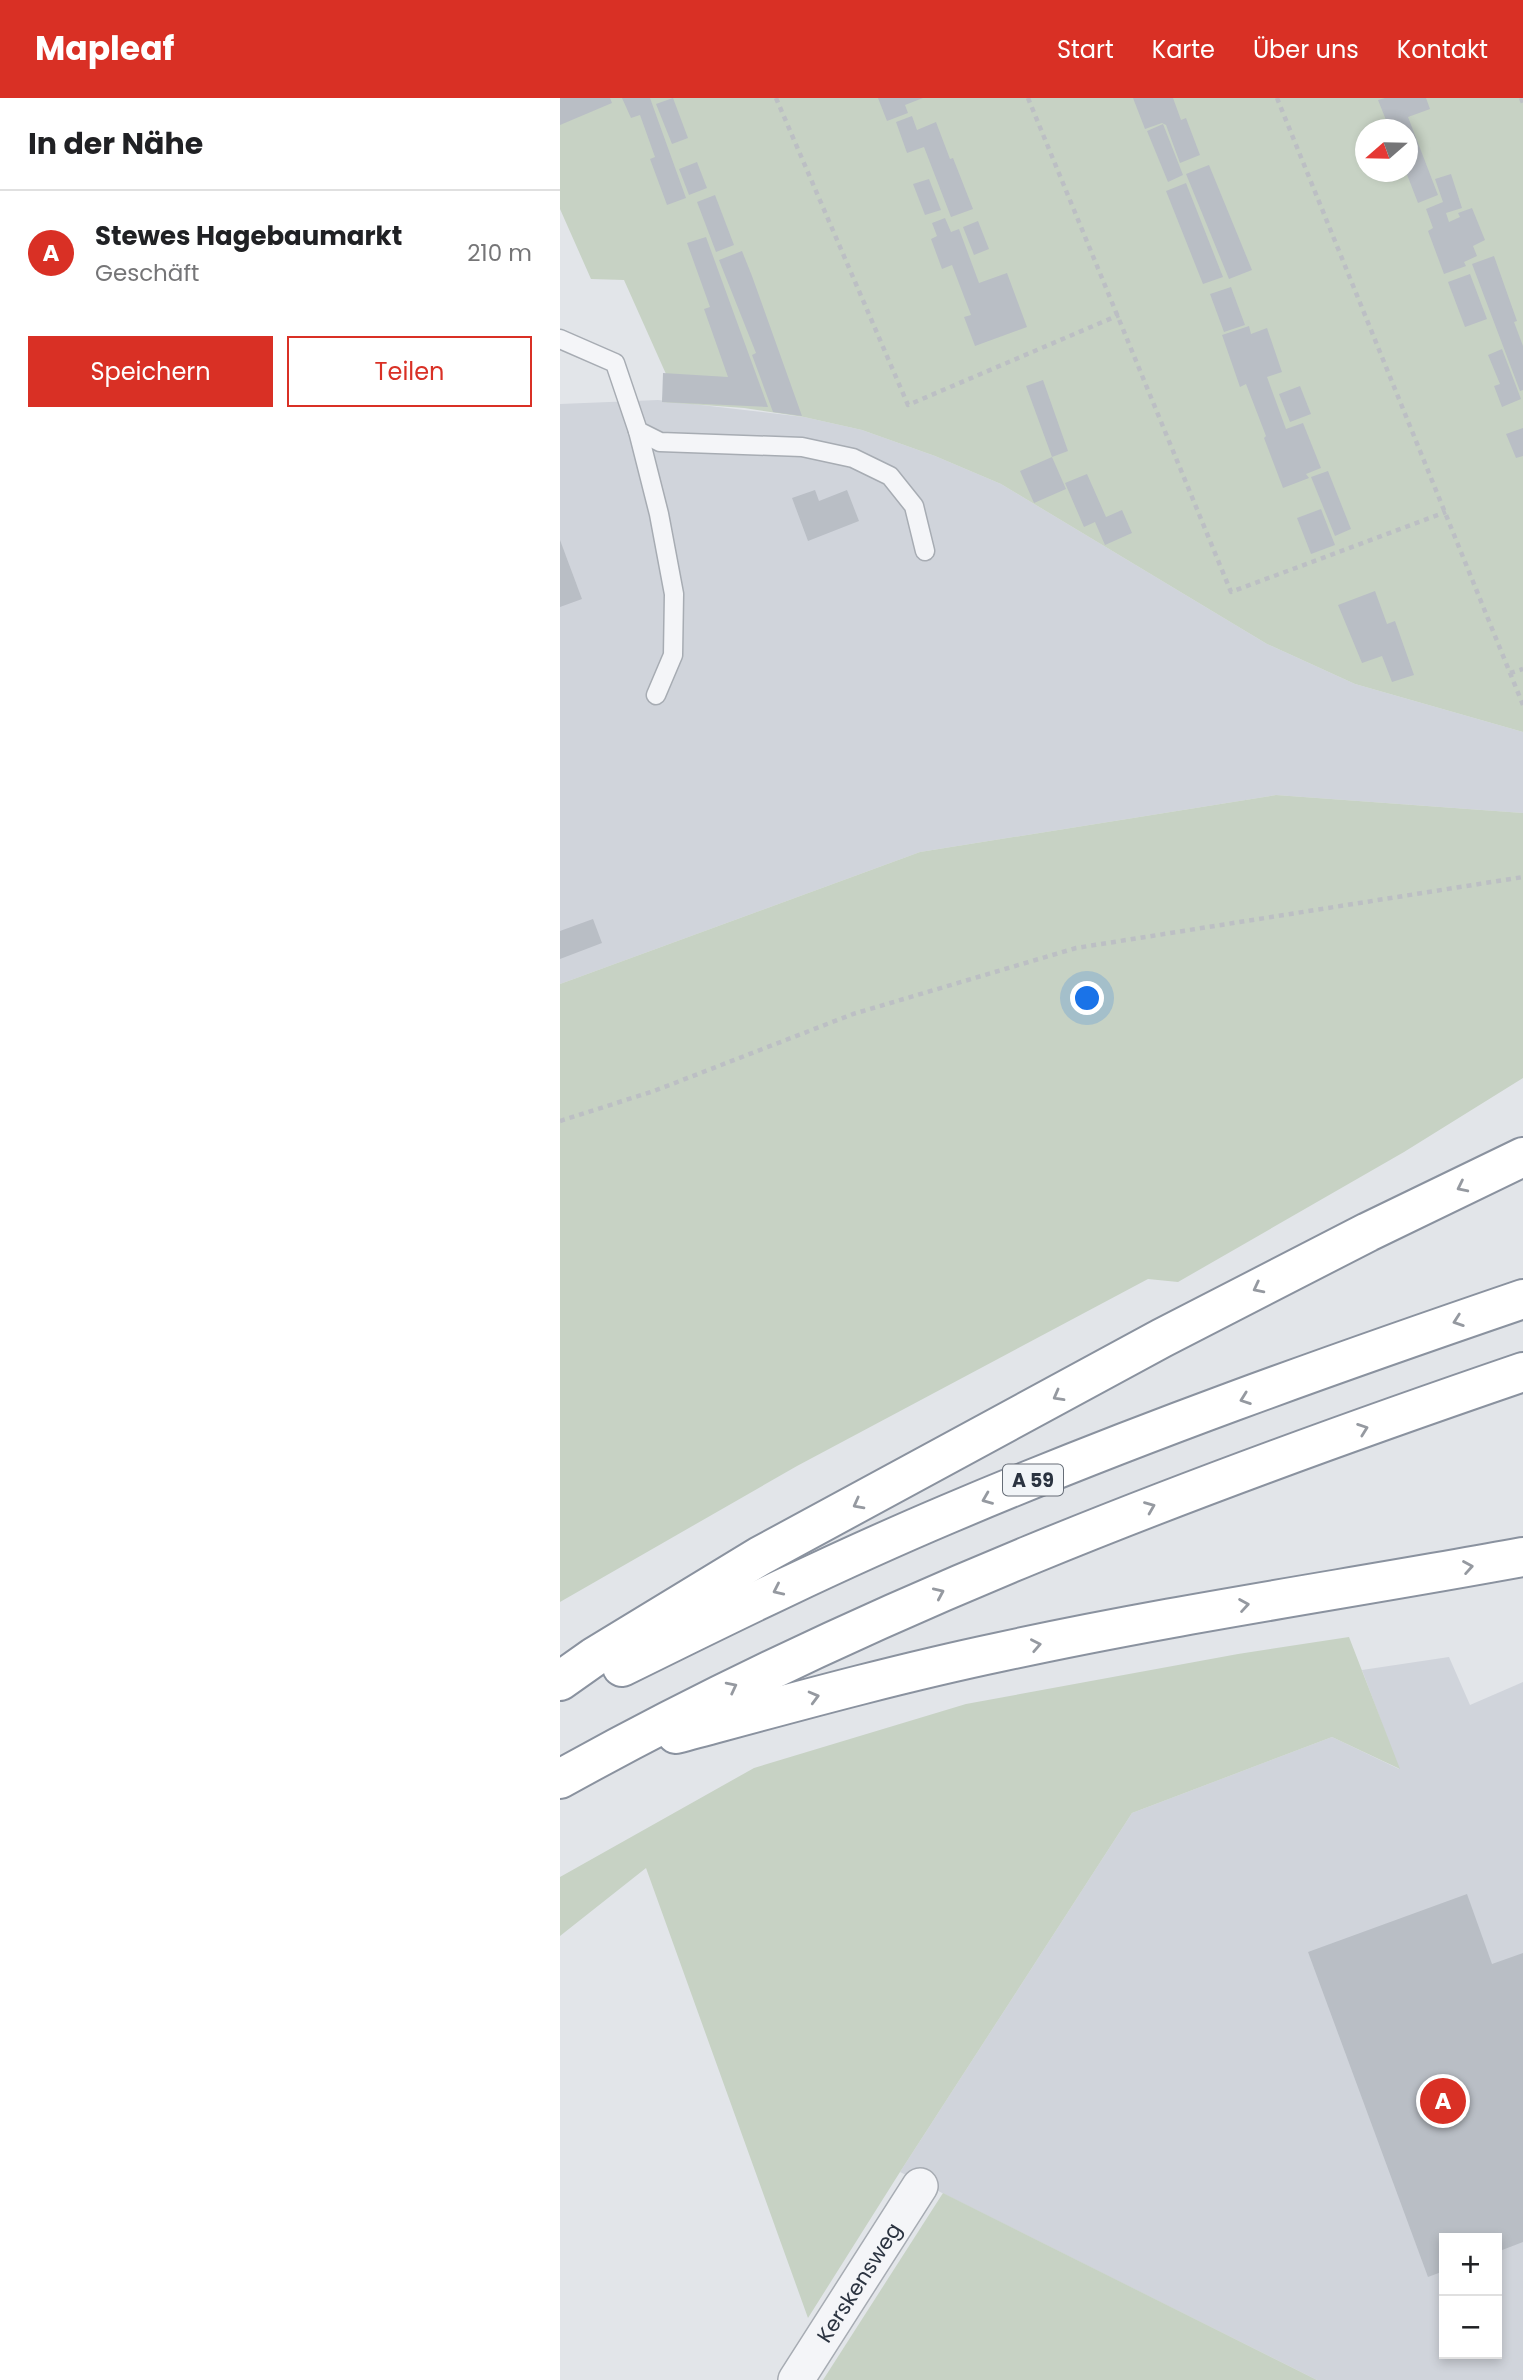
<!DOCTYPE html>
<html lang="de">
<meta charset="utf-8">
<style>
body{margin:0;font-family:Poppins,sans-serif;background:#f2f2f2;color:#202124}
.controls{position:absolute;right:21px;bottom:21px;display:grid;overflow:hidden;border-radius:0px;box-shadow:0 4px 10px #0003}
.controls button{width:63px;height:63px;display:grid;place-items:center;padding:0;border:0;border-bottom:2px solid #e0e0e0;background:#fff;color:#202124;font:35px sans-serif}
.compass{position:absolute;left:795px;top:21px;width:63px;height:63px;border-radius:50%;background:#fff;box-shadow:0 4px 10px #0003;rotate:250deg}
.you{position:absolute;left:528px;top:901px;width:24px;height:24px;margin:-18px;border:5px solid #fff;border-radius:50%;background:#1a73e8;box-shadow:0 0 0 10px #1a73e833}
.badge{display:grid;place-items:center;width:46px;height:46px;border-radius:50%;background:#d93025;color:#fff;font-size:23px;font-weight:700}
.pin{position:absolute;translate:-50% -50%;border:4px solid #fff;box-shadow:0 2px 7px #0006}
.list{margin:0;padding:0;list-style:none}
h2{display:flex;justify-content:space-between;align-items:center;height:91px;margin:0;padding:0 28px;font-size:30px}
h2 small{font-size:23px;font-weight:400;color:#757577}
.list li{display:grid;grid-template-columns:46px 1fr auto;gap:21px;align-items:center;box-sizing:border-box;height:126px;padding:0 28px;border-top:2px solid #e0e0e0}
.list b{display:block;font-size:26px;white-space:nowrap}
.list p{margin:0;font-size:23px;white-space:nowrap;color:#757577}
.list em{font-size:23px;font-style:normal;color:#757577}
.actions{display:flex;gap:14px;padding:21px 28px}
.actions a{flex:1;padding:16px 0;border:2px solid #d93025;border-radius:0px;text-align:center;font-size:24px;color:#d93025}
.actions .main{background:#d93025;color:#fff}
.map{position:relative;flex:none;width:963px;height:2282px;overflow:hidden}
header{display:flex;align-items:center;gap:42px;box-sizing:border-box;height:98px;padding:0 35px;background:#d93025;color:#fff}
header strong{font-size:33px}
nav{display:flex;gap:38px;margin-inline-start:auto;font-size:24px}
main{display:flex}
aside{flex:1;background:#fff}
.map>svg:first-child{display:block}
.built{fill:#d0d4db;fill-rule:evenodd}
.green{fill:#c7d2c4;fill-rule:evenodd}
.building{fill:#b9bec5}
.lines{fill:none;stroke-linecap:round;stroke-linejoin:round}
.service-casing{stroke:#a7acb3;stroke-width:21}
.minor-casing{stroke:#a7acb3;stroke-width:38}
.motorway-casing{stroke:#8a929f;stroke-width:42}
.path{stroke:#bcbfc4;stroke-width:4.5;stroke-dasharray:5 5;stroke-linecap:butt}
.service{stroke:#f4f5f8;stroke-width:18}
.minor{stroke:#f4f5f8;stroke-width:35}
.motorway{stroke:#fff;stroke-width:38}
.oneway{stroke:#9599a0}
.labels{text-anchor:middle;dominant-baseline:central;stroke-width:5;stroke-linejoin:round;paint-order:stroke}
.shield{fill:#f1f4f7;stroke:#666d77;stroke-width:2}
.shield-label{font-size:19px;font-weight:bold;fill:#2b3340}
.street-label{font-size:21px;fill:#2b3340;stroke:#f1f4f7}
</style>
<header>
<strong>Mapleaf</strong>
<nav><a>Start</a><a>Karte</a><a>Über uns</a><a>Kontakt</a></nav>
</header>
<main>
<aside>
<h2>In der Nähe<small></small></h2>
<ul class="list">
<li><span class="badge">A</span><div><b>Stewes Hagebaumarkt</b><p>Geschäft</p></div><em>210 m</em></li>
</ul>
<div class="actions"><a class="main">Speichern</a><a>Teilen</a></div>
</aside>
<div class="map">
<svg width="963" height="2282" viewBox="0 0 963 2282">
<rect width="100%" height="100%" fill="#e2e5e9"/>
<g class="built">
<path d="M98 302 244 319 302 332 375 358 441 386 707 546 795 586 963 634V715L716 697 360 754 0 886V306Z"/>
<path d="M889 1559 910 1607 963 1584V2282H757L340 2074 572 1715 772 1639 839 1671 802 1572ZM884 2140H937V2256H884Z"/>
</g>
<g class="green">
<path d="M0 0H963V634L795 586 707 546 441 386 375 358 302 332 244 319 184 310 102 304 106 276 64 182 31 181 0 111ZM806 32H848V74H806Z"/>
<path d="M716 697 963 715V980L844 1054 618 1184 588 1181 237 1368 0 1504V886L360 754Z"/>
<path d="M789 1539 840 1671 772 1639 572 1715 340 2074 248 2220 86 1770 0 1838V1779L194 1670 406 1606 678 1556Z"/>
<path d="M383 2095 757 2282H263Z"/>
</g>
<g class="building">
<path d="M0 0H50L52 5 0 27Z"/>
<path d="M62 0H90L126 100 107 107 90 61 95 59 80 17 71 20Z"/>
<path d="M113 0 128 40 112 46 96 6Z"/>
<path d="M318 0H363L345 7 348 15 327 23Z"/>
<path d="M573 0H613L621 22 626 20 640 57 620 65 606 27 602 25 585 31Z"/>
<path d="M825 0H866L870 11 848 19 878 97 858 105 846 74 848 32H830L818 2Z"/>
<path d="M352 18 357 32 376 24 390 61 393 60 413 111 391 119 364 49 347 55 336 24Z"/>
<path d="M603 26 623 77 608 84 587 33Z"/>
<path d="M137 64 147 90 129 97 119 71Z"/>
<path d="M649 67 692 172 669 181 626 76Z"/>
<path d="M891 76 902 110 886 115 889 124 900 119 898 115 912 110 925 142 913 148 917 158 904 164 906 168 884 176 868 133 873 130 866 111 883 104 875 81Z"/>
<path d="M369 81 381 112 365 117 353 86Z"/>
<path d="M626 85 663 179 643 186 606 93Z"/>
<path d="M155 97 174 147 156 154 137 104Z"/>
<path d="M385 120 391 134 399 131 419 185 447 175 467 229 415 248 404 219 411 217 392 167 382 171 371 141 377 138 372 125Z"/>
<path d="M418 123 429 151 414 157 403 129Z"/>
<path d="M146 139 208 309 102 304 103 275 168 279 144 211 150 209 127 145Z"/>
<path d="M182 153 192 178 242 318 213 314 192 257 196 255 159 162Z"/>
<path d="M934 158 957 223 954 224 963 248V292L960 293 912 166Z"/>
<path d="M910 176 927 221 905 229 888 184Z"/>
<path d="M671 189 685 227 664 234 650 196Z"/>
<path d="M689 228 691 236 707 230 722 274 707 279 726 331 743 325 761 370 746 376 749 380 723 390 704 340 706 338 686 286 680 289 662 237Z"/>
<path d="M942 251 961 301 942 309 934 288 940 286 928 257Z"/>
<path d="M483 282 508 353 492 359 466 288Z"/>
<path d="M740 288 751 316 730 324 719 296Z"/>
<path d="M963 330V358L956 360 946 336Z"/>
<path d="M492 359 506 391 474 405 460 373Z"/>
<path d="M768 373 791 431 775 438 751 379Z"/>
<path d="M527 376 546 419 562 412 572 435 545 447 535 424 524 429 505 385Z"/>
<path d="M255 392 259 403 287 392 299 423 248 443 232 400Z"/>
<path d="M761 411 775 447 751 456 737 420Z"/>
<path d="M0 442 22 501 0 509Z"/>
<path d="M815 493 827 526 835 523 854 577 832 584 822 558 802 565 778 507Z"/>
<path d="M33 821 42 845 0 861V833Z"/>
<path d="M907 1796 932 1866 963 1855V2144L937 2154V2140H884V2173L868 2179 748 1854Z"/>
</g>
<g class="lines">
<g class="service-casing">
<g id="service">
<path d="M0 241 55 265 78 333 100 344 242 349 293 360 330 378 354 408 365 453"/>
<path d="M78 333 99 416 114 496 113 557 96 597"/>
</g>
</g>
<g class="minor-casing">
<g id="minor">
<path id="s1" d="M236 2282 360 2088"/>
</g>
</g>
<g class="motorway-casing">
<g id="motorway">
<path d="M62 1569C169 1516 277 1463 388 1416 576 1336 770 1267 963 1201"/>
<path d="M0 1583 34 1559 200 1458 602 1240 808 1134 963 1059"/>
<path d="M116 1636C224 1607 331 1577 440 1554 614 1516 789 1491 963 1459"/>
<path d="M0 1681C305 1511 633 1387 963 1274"/>
</g>
</g>
<g class="path">
<path d="M216 0 348 307 559 217"/>
<path d="M468 0 671 494 886 414"/>
<path d="M717 0 963 607"/>
<path d="M961 0 963 5"/>
<path d="M950 575 963 571"/>
<path d="M0 1023 94 993 293 916 516 850 963 779"/>
</g>
<use href="#service" class="service"/>
<use href="#minor" class="minor"/>
<use href="#motorway" class="motorway"/>
</g>
<defs><path id="oneway-chevron" d="M-2-3.5L2.5 0L-2 3.5" fill="none" stroke-width="1.6" stroke-linecap="round" stroke-linejoin="round" transform="scale(1.75)"/></defs>
<g class="oneway">
<use href="#oneway-chevron" transform="translate(902 1089) rotate(154)"/>
<use href="#oneway-chevron" transform="translate(698 1190) rotate(153)"/>
<use href="#oneway-chevron" transform="translate(898 1223) rotate(161)"/>
<use href="#oneway-chevron" transform="translate(498 1298) rotate(151)"/>
<use href="#oneway-chevron" transform="translate(685 1301) rotate(160)"/>
<use href="#oneway-chevron" transform="translate(803 1331) rotate(-20)"/>
<use href="#oneway-chevron" transform="translate(427 1401) rotate(158)"/>
<use href="#oneway-chevron" transform="translate(298 1406) rotate(152)"/>
<use href="#oneway-chevron" transform="translate(590 1409) rotate(-22)"/>
<use href="#oneway-chevron" transform="translate(908 1469) rotate(-10)"/>
<use href="#oneway-chevron" transform="translate(218 1492) rotate(155)"/>
<use href="#oneway-chevron" transform="translate(379 1495) rotate(-24)"/>
<use href="#oneway-chevron" transform="translate(684 1507) rotate(-9)"/>
<use href="#oneway-chevron" transform="translate(476 1547) rotate(-11)"/>
<use href="#oneway-chevron" transform="translate(172 1589) rotate(-27)"/>
<use href="#oneway-chevron" transform="translate(254 1599) rotate(-15)"/>
</g>
<g class="labels">
<rect class="shield" x="443" y="1366.5" width="60" height="31" rx="5"/>
<g class="shield-label">
<text x="473" y="1382">A 59</text>
</g>
<g class="street-label">
<text stroke="none"><textPath href="#s1" startOffset="116">Kerskensweg</textPath></text>
</g>
</g>
</svg>
<div class="controls">
<button>+</button>
<button>−</button>
</div>
<svg class="compass" viewBox="-18 -18 36 36"><path d="M0-13l5 13h-10z" fill="#e53935"/><path d="M0 13l5-13h-10z" fill="#757577"/></svg>
<div class="you"></div>
<div class="pin badge" style="left:883px;top:2003px">A</div>
</div>
</main>
